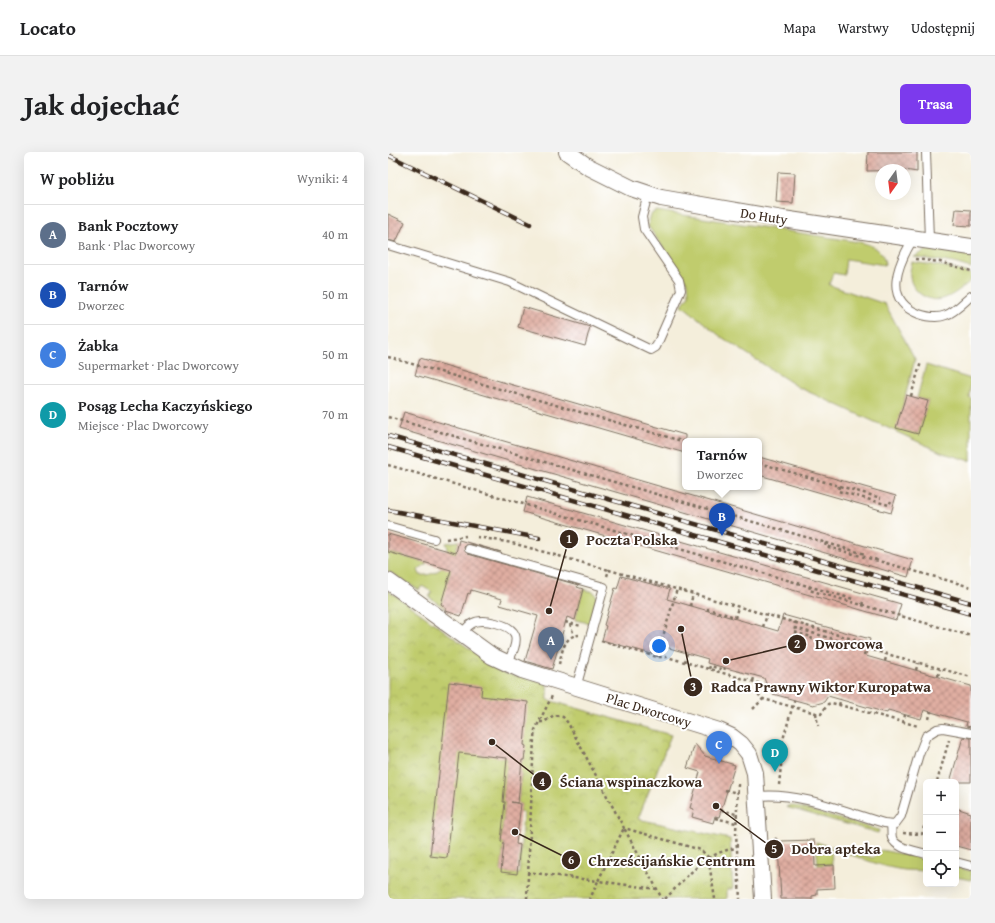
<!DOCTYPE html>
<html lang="pl">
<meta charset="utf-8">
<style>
body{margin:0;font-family:"Gentium Book Plus",serif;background:#f2f2f2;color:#202124}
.controls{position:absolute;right:12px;bottom:12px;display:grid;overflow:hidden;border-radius:6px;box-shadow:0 4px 16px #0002}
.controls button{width:36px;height:36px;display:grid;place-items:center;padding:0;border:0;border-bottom:1px solid #e0e0e0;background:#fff;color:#202124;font:20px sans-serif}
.compass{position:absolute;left:487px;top:12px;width:36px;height:36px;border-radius:50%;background:#fff;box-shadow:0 4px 16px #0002;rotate:194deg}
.you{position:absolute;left:271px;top:494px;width:14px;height:14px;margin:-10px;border:3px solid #fff;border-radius:50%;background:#1a73e8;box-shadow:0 0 0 6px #1a73e833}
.badge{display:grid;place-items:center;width:26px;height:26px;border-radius:50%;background:#7c3aed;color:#fff;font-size:13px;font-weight:700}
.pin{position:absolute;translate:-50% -33px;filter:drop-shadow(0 1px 2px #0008)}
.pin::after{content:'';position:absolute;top:21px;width:14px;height:12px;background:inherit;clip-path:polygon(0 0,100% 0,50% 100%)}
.popup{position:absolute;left:294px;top:286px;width:80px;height:52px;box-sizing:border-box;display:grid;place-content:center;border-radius:6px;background:#fff;filter:drop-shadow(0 1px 3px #0005);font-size:13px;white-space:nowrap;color:#757577}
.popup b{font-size:15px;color:#202124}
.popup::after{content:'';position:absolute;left:50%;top:100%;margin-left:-8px;border:8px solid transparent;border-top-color:#fff}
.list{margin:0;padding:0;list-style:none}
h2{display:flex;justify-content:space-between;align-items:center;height:52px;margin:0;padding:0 16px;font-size:17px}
h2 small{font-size:13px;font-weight:400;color:#757577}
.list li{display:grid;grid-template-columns:26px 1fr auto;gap:12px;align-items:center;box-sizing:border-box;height:60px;padding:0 16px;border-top:1px solid #e0e0e0}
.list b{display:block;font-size:15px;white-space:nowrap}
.list p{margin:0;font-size:13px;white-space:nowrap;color:#757577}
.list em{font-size:13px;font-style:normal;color:#757577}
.icon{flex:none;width:22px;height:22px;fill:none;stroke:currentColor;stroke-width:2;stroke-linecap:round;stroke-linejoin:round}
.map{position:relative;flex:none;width:583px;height:747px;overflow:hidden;border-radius:6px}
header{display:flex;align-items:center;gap:24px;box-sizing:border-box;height:56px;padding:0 20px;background:#fff;border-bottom:1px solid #e0e0e0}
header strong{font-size:19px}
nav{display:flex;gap:22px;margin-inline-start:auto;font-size:14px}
.intro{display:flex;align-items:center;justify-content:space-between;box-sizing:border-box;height:96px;padding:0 24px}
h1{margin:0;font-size:28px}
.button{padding:10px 18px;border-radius:6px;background:#7c3aed;color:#fff;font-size:14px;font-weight:700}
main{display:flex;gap:24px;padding:0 24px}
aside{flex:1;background:#fff;border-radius:6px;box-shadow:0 4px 16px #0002}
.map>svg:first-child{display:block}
.grass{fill:#c0cc6d;stroke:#7e7b46}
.park{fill:url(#park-crowns);stroke:#7e7b46;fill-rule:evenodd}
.building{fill:url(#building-cross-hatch)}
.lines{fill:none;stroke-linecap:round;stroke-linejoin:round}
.lane-casing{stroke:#7c6f60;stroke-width:10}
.street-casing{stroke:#7c6f60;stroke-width:18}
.path{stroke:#7c6f60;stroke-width:2.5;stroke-dasharray:3 3;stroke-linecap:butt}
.lane{stroke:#fff;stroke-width:8}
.street{stroke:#fff;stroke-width:16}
.rail-casing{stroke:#3b2a1e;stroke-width:4.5}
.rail{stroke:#fff;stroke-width:3;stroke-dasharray:9;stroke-linecap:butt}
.labels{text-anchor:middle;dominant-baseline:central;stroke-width:4;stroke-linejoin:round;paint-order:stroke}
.street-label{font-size:14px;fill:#3b2a1e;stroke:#fff}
.leader{fill:none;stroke:#3b2a1e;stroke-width:1.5}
.callout-dot{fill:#3b2a1e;stroke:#fff;stroke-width:1.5}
.mark-label{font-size:12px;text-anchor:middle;font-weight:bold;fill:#fff}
.callout-label{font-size:15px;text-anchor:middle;font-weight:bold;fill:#3b2a1e;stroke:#fff;stroke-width:4;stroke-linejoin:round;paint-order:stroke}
</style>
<header>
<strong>Locato</strong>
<nav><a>Mapa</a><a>Warstwy</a><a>Udostępnij</a></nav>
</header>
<div class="intro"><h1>Jak dojechać</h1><a class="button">Trasa</a></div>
<main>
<aside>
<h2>W pobliżu<small>Wyniki: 4</small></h2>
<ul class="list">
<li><span class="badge" style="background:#5c6f8a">A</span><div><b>Bank Pocztowy</b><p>Bank · Plac Dworcowy</p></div><em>40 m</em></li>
<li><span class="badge" style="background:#1a4fb4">B</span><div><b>Tarnów</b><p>Dworzec</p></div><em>50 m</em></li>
<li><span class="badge" style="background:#3f7fe0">C</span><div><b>Żabka</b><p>Supermarket · Plac Dworcowy</p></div><em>50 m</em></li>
<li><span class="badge" style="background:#0f9aa8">D</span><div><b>Posąg Lecha Kaczyńskiego</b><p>Miejsce · Plac Dworcowy</p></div><em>70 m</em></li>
</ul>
</aside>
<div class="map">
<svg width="583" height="747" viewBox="0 0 583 747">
<defs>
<pattern id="park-crowns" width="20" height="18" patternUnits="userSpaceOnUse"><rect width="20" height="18" fill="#c0cc6d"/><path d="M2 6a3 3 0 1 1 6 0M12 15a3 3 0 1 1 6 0" fill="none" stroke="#a6af5e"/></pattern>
<pattern id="building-cross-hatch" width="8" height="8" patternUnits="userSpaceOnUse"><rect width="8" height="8" fill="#e0aea2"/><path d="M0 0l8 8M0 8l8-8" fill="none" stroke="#b78e83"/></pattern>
</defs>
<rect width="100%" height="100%" fill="#fff"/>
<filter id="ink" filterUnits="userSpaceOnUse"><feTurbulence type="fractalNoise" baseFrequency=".025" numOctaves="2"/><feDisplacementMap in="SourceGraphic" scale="8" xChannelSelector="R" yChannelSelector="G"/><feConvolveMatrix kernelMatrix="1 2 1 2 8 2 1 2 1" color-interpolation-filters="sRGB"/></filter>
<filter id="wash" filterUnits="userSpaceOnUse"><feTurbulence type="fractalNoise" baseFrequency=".012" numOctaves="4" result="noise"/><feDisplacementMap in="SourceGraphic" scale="16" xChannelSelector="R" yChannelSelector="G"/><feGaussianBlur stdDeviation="0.9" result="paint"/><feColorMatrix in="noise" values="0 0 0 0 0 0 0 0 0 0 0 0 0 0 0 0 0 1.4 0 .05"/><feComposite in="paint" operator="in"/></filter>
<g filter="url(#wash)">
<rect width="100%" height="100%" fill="#f4eedb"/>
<g class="grass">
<path d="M269 59 471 90C485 93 496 98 497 113L458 107 456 123 445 121 441 133 497 152 527 207 509 276 530 282 540 249 529 246 538 213 583 227 581 245 583 246V309L555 301 410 235 332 184 294 153 301 143 300 131 260 74 263 62Z"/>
<path d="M548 96 583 103V116L566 111 526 105 539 98Z"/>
<path d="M524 110 559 115 583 122V129C575 135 566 143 557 146 543 152 524 141 522 125 521 121 523 115 524 110Z"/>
<path d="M71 389 59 430 64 432 58 457 41 445 44 440 34 434 31 438 0 419V400L39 411 30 418 32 423C49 425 67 409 58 391Z"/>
<path d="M195 437 206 440 209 445 201 471 187 468Z"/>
<path d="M403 653 491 678 490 681 398 655Z"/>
<path d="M428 690 443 695 444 712 430 713Z"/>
<path d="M444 694 485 706 493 698 538 707V719C529 718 519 719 510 717 487 713 467 703 445 697Z"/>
<path d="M568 715 583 719V728L568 725Z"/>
</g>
<path class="park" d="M0 438 115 521 159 531 160 548 283 583 250 667 342 687 345 737H339V747H0ZM118 620 133 622 130 651 133 652 132 659 135 660 131 722 113 720 116 691 113 690 117 650H115Z"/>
<g id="blocks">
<g class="building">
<path d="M480 0H529V20L517 18 479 19Z"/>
<path d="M390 20 407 21 405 51 388 50Z"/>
<path d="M568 57 583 58V74L566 73Z"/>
<path d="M0 62 17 70 8 90 0 88Z"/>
<path d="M135 155 202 175 197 194 130 175Z"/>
<path d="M32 206 297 283V301L27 223Z"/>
<path d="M518 243 540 249 530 282 508 276Z"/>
<path d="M16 260 525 408 520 425 11 277Z"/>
<path d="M371 305 508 344 503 361 371 323Z"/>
<path d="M139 345 513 452 508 468 135 360Z"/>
<path d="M0 382 68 401 71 388 113 400 82 392 77 393 76 396 80 402 190 433 189 435 195 437 187 468 179 465 164 517 137 509 150 464 112 453 114 447 83 438 82 442 80 441 73 464 58 459V456L53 452 63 418 0 400Z"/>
<path d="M233 424 282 437 279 447 390 479 395 463 482 487 478 504 583 534V575L578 574 579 570 536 558 533 567 500 558 499 561 440 544 436 550 425 553 385 542V540L379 534 376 526 319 511 320 507 267 492 264 502 214 488 218 474 216 473 227 436 229 437Z"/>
<path d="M61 530 94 534 93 544 140 550 136 593 138 594 136 608H134L130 651 123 650 133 652 128 692 132 693 129 722 113 720 116 691 113 690 117 650H115L119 606 71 601 59 706 42 704Z"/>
<path d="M575 585 583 586V630H562Z"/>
<path d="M307 592 317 604 347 613 331 665 327 664 325 671 304 665 306 657 302 656 312 620 299 616Z"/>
<path d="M568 656 583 661V698L568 694Z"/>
<path d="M426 688 427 714 446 713 447 736 429 737V743L424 744V747H393L390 694 394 689Z"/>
</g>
</g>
</g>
<g filter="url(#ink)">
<use href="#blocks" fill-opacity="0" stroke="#7c6f60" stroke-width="1"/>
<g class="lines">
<g class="lane-casing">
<g id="lane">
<path d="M538 0 541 88"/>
<path d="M525 87C510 112 494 148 531 162 540 165 549 167 558 163 567 160 576 150 583 144"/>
<path d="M0 93 122 130 263 198 268 195 293 138 291 128 256 77 254 65 260 42"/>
<path d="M0 374 46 387"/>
<path d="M81 397 216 435 188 536"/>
<path d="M74 482C77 478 80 473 85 471 94 466 123 472 127 483 130 492 123 504 119 512"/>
<path d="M370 644C412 640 455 659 496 671L507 672 513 664 531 602 538 584 549 577 555 576 583 581"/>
<path d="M503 673C504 677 503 682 504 686 508 697 529 699 538 702"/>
<path d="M568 710 583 714"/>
</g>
</g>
<g class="street-casing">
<g id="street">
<path d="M179 0 199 14 243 36 273 46 395 67 583 95"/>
<path d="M0 429 104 504 134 518 331 579 344 585 353 592 361 602 367 621 375 747"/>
</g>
</g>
<g class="path">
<path d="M527 107 552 110 583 119"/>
<path d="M0 205 297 290"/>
<path d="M523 244 533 210"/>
<path d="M0 265 477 402"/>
<path d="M371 311 493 346"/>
<path d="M0 313 465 447"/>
<path d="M451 334 450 339 501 353 503 349"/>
<path d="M89 385 124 391 221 418"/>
<path d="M58 387 78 384"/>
<path d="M438 391 437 394 487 408 488 405"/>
<path d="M487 408 583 435"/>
<path d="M219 424 221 418 408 471"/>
<path d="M422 434 421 438 474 453 475 450"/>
<path d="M474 453 583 484"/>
<path d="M302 454 305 442"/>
<path d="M320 459V457L347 465"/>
<path d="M347 466 350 455"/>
<path d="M177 470 193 474"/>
<path d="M182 472 186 483"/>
<path d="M375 475 379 463"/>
<path d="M407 476 452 489"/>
<path d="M423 488 424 485 406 480 408 471 489 494 488 499"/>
<path d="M213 489 269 505H279L370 531 372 535 371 543 375 547 428 561 433 562 440 552 444 551 530 574"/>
<path d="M462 492 583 525"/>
<path d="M476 503 478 496"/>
<path d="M269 505 289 437"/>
<path d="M497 509 499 502"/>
<path d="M297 510 299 501"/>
<path d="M171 512C174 501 176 483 191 483"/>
<path d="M321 517 322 514 336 518 337 516"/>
<path d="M528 518 530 511"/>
<path d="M550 524 552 517"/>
<path d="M365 529 367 523"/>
<path d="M451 553 453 547"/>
<path d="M365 557 375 547"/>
<path d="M428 561 430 574"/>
<path d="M541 567 543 559"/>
<path d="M152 570H156L166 563 175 565 180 571 236 676 313 698 320 705 327 747"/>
<path d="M515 571 517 563"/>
<circle cx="391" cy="597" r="7"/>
<path d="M394 591 407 546"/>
<path d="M375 598 384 597"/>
<path d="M331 609 335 598"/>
<path d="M549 630 561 588"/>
<path d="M350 632 348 681 352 747"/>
<path d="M391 633 394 604"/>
<path d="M337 638 350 641"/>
<path d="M333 658 348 662"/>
<path d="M327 666 348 671"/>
<path d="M515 681 534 682 538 668"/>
<path d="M387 686 392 692"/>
<path d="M139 720 210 729 202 747"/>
<path d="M269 737 210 729 236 676 269 737 274 747"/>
<path d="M139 747 146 586 147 578 164 544"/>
<path d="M277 747C299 725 317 700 349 696"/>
</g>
<use href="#lane" class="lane"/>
<use href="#street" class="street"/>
<g class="rail-casing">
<g id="rail">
<path d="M0 3 142 72"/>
<path d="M0 284 583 451"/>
<path d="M0 295 583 462"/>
<path d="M0 358 151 386"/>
</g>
</g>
<use href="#rail" class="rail"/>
</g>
</g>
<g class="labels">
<g class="street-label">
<text transform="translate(376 64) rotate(9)">Do Huty</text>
<text transform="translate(261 558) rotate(17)">Plac Dworcowy</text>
</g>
</g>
<path class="leader" d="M161 459L181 387M338 509L409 492M293 477L305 535M104 590L154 629M328 654L386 697M127 680L183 708"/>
<g class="callout-dot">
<circle cx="161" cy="459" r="4"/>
<circle cx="338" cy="509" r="4"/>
<circle cx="293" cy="477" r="4"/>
<circle cx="104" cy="590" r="4"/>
<circle cx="328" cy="654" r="4"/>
<circle cx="127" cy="680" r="4"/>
<circle cx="181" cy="387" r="10"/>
<circle cx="409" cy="492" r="10"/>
<circle cx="305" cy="535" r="10"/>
<circle cx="154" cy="629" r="10"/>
<circle cx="386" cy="697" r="10"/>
<circle cx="183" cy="708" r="10"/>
</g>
<g class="mark-label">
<text x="181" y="391">1</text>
<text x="409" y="496">2</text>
<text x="305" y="539">3</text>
<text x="154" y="634">4</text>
<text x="386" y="701">5</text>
<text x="183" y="712">6</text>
</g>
<g class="callout-label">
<text x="244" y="393">Poczta Polska</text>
<text x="461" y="497">Dworcowa</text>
<text x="433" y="540">Radca Prawny Wiktor Kuropatwa</text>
<text x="243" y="635">Ściana wspinaczkowa</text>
<text x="448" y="702">Dobra apteka</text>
<text x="284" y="714">Chrześcijańskie Centrum</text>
</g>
</svg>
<div class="controls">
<button>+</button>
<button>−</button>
<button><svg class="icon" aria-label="locate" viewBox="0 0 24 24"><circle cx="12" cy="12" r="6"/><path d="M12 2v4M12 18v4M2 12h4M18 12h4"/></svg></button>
</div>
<svg class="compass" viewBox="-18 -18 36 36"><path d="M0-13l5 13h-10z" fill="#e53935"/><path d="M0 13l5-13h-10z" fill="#757577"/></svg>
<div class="you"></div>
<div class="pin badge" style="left:163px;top:508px;background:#5c6f8a">A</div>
<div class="pin badge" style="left:334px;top:384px;background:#1a4fb4">B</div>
<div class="popup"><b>Tarnów</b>Dworzec</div>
<div class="pin badge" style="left:331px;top:612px;background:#3f7fe0">C</div>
<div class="pin badge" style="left:387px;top:620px;background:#0f9aa8">D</div>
</div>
</main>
